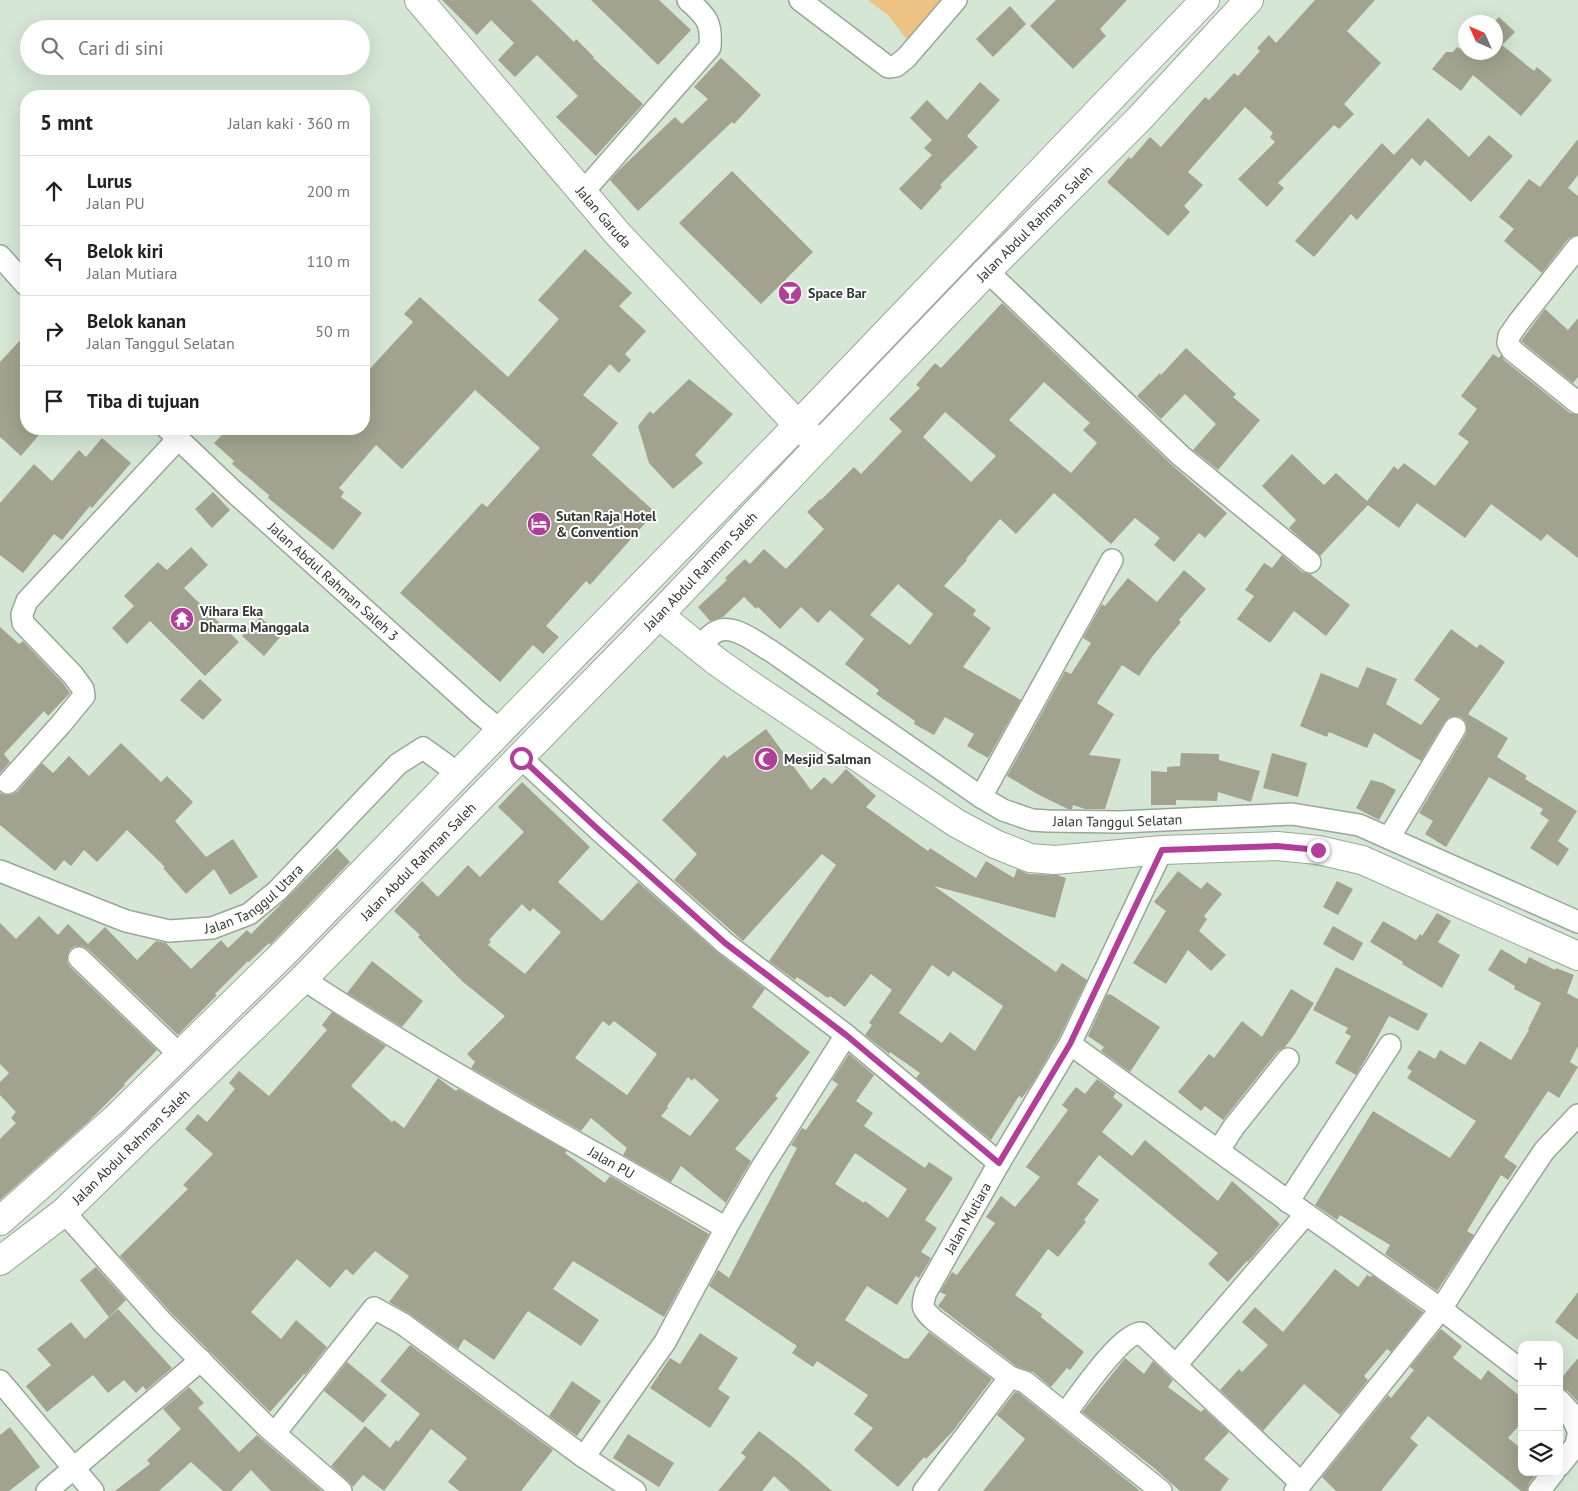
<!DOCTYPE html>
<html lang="id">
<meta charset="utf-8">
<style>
body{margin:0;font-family:"PT Sans",sans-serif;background:#f6f6f6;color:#202124}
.controls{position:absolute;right:15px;bottom:15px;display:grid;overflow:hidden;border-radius:10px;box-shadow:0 5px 20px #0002}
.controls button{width:45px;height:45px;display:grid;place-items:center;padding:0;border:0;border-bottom:1px solid #e0e0e0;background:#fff;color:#202124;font:25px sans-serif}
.compass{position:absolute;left:1458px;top:15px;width:45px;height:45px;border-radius:50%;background:#fff;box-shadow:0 5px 20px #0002;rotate:315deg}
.stop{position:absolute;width:15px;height:15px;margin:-11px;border:4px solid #b13e99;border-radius:50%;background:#fff}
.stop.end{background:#b13e99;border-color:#fff;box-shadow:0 1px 5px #0008}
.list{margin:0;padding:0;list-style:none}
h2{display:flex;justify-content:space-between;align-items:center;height:65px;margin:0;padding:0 20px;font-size:21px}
h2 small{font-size:16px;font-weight:400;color:#757577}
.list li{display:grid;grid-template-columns:32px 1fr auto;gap:15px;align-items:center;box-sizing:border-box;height:70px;padding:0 20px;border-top:1px solid #e0e0e0}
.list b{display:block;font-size:19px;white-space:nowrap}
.list p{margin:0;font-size:16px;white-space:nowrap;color:#757577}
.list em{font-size:16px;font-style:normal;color:#757577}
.icon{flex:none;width:28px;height:28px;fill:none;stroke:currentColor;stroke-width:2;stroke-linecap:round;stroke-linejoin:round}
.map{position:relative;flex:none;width:1578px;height:1491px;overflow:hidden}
.search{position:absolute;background:#fff;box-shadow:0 5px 20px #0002;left:20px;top:20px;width:350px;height:55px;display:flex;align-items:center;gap:12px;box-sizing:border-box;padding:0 18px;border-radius:28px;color:#757577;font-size:19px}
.panel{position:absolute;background:#fff;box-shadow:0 5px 20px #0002;left:20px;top:90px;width:350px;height:345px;border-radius:20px}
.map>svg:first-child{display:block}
.green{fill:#edc383}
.building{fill:#a1a38e;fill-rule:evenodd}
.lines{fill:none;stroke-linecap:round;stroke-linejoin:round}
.street-casing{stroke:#98a898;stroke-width:24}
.secondary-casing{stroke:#98a898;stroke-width:30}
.highway-casing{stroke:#98a898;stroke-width:30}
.street{stroke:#fff;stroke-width:21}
.secondary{stroke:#fff;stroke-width:28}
.highway{stroke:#fff;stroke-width:28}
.route{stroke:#b13e99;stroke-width:6}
.labels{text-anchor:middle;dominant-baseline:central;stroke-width:4;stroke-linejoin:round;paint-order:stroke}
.street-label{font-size:14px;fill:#313831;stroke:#fff}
.poi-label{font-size:14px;font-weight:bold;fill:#313831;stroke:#fff;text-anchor:start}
</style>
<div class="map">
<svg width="1578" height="1491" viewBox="0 0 1578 1491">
<rect width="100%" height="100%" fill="#d5e6d5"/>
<path class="green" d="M868 0H965L917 52 888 15Z"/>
<g class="building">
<path d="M442 0H531L574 42 576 39 594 57 593 58 643 104 596 156 556 117 578 96 537 55 515 77 498 60 514 43 491 20 477 35Z"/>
<path d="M591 0H659L691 30 658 65Z"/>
<path d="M1056 0H1127L1100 29 1106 36 1073 69 1030 26Z"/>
<path d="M1315 0H1375L1347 31 1381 63 1344 104 1354 114 1339 129 1334 125 1278 183 1284 188 1267 207 1238 179 1275 142 1270 137 1273 133 1245 107 1188 172 1203 185 1184 206 1190 212 1168 236 1107 182 1129 157 1131 159 1150 137 1161 147 1205 97 1209 100 1234 73 1238 76 1260 51 1257 48 1269 35 1276 43Z"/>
<path d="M1010 6 1026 24 993 57 976 39Z"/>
<path d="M1499 17 1515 32 1502 45 1534 71 1537 67 1552 80 1521 116 1473 75 1461 91 1432 69 1446 52H1453L1457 47 1460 49 1466 44V52H1496V22H1494Z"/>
<path d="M721 58 761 95 734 124 732 122 638 211 610 180 619 170 675 117 682 124 708 99 694 87Z"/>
<path d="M980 82 1000 100 967 136 978 147 940 185 942 187 921 210 899 189 932 155 924 148 932 140 910 118 927 100 947 120Z"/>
<path d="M1428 118 1469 157 1489 135 1513 156 1471 202 1425 160 1420 166 1412 158 1357 220 1351 214 1314 257 1295 241 1382 143 1394 155Z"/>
<path d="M1578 139V175L1568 188 1578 196V235L1573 236 1568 239 1542 273 1504 241 1514 229 1499 217 1529 179 1540 187Z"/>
<path d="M732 171 813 252 761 304 679 223Z"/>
<path d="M585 249 632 293 619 306 646 331 625 354 631 360 619 373 610 364 583 395 618 423 592 455 655 512 590 585 586 581 546 626 559 637 543 654 533 645 500 682 400 593 482 503 487 507 540 448 475 390 402 469 376 445 339 488 344 492 341 497 362 513 333 550 268 498 269 495 232 464 234 461 214 443 228 429H364V375L413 322 404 314 420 297 508 377 559 319 538 300Z"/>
<path d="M1002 303 1172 465 1227 513 1205 538 1199 533 1174 562 1154 545 1160 538 1135 518 1111 544 1054 493 1016 534 1000 519 966 559 967 560 944 586 976 610 973 615 991 628 963 667 1021 700 988 758 967 746 974 734 945 717 934 735 914 724 915 721 876 694 879 690 845 664 864 639 830 610 818 623 801 607 780 629 758 607 756 609 744 597 723 617 710 621 698 607 727 580 725 578 745 559 750 564 764 549 786 569 824 529 807 512 820 499 821 500 854 467 861 474 902 431 889 419 920 388 916 385 935 363 941 368ZM1044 382 1090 423 1083 430 1097 443 1071 473 1009 420ZM945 412 996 456 971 482 923 437ZM898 584 933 614 910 645 870 615Z"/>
<path d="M1545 309 1568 330 1578 318V377L1573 383 1521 341Z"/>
<path d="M26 334V429H44L21 456 0 437V362Z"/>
<path d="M1186 348 1236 394 1233 397 1260 420 1218 470 1193 450 1216 424 1185 394 1161 419 1137 396 1160 373 1161 375Z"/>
<path d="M1493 354 1499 358 1501 355 1504 360 1570 413 1578 415V558L1547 534 1541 541 1491 504 1465 538 1417 503 1399 528 1368 505 1320 556 1289 528 1296 520 1262 486 1292 454 1324 485 1336 473 1367 501 1394 466 1398 470 1404 463 1435 486 1469 442 1458 434 1477 409 1461 396Z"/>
<path d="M689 379 733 414 695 455 703 463 673 489 649 463 638 426 650 411 653 414Z"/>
<path d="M102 438 131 463 92 508 90 506 62 540 54 534 23 573 0 555V503L34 464 52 481 79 450 86 457Z"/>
<path d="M213 492 230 510 212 528 195 509Z"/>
<path d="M191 547 208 565 184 588 239 642 205 676 150 621 127 644 112 628 134 606 124 596 158 562 167 570Z"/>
<path d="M1282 555 1302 572 1310 574 1350 605 1326 636 1294 611 1270 643 1237 619 1254 596 1245 590 1264 563 1272 568Z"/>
<path d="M1184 570 1206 589 1179 620 1181 622 1152 657 1139 676 1122 665 1097 703 1114 714 1089 755 1121 759 1105 809H1085L1073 805 1072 809H1068L1039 795 1007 776 1065 671 1071 674 1091 643 1083 638 1102 604 1105 606 1128 578 1157 602Z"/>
<path d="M260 617 281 636 264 656 242 636Z"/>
<path d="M0 627 19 644 23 641 63 683 70 693 48 716 44 711 4 754 10 762 0 773Z"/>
<path d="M1451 629 1477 648 1480 644 1505 662 1468 714 1508 738 1497 757 1527 776 1525 779 1577 811 1558 841 1569 849 1558 866 1530 848 1549 820 1540 814 1543 809 1489 777 1446 847 1425 834 1433 821 1419 813 1466 734 1467 729 1466 722 1461 717 1456 716 1449 717 1445 721 1421 761 1374 733 1367 748 1329 732 1327 737 1300 726 1321 673 1358 688 1367 667 1397 679 1386 704 1421 725 1440 699 1414 680Z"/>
<path d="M200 679 222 700 203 720 180 700Z"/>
<path d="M766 729 811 790 824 777 832 784 846 769 876 796 866 807 928 851 930 848 976 878 986 861 1014 878 1017 869 1028 874 1057 875 1066 878 1055 918 934 886 1056 972 1062 963 1087 980 1059 1038 1032 1084 1022 1098 1019 1096 991 1140 916 1078 920 1073 890 1052 889 1054 865 1035 872 1025 869 1023 892 990 871 974 845 1007 830 996 828 998 797 977 795 980 769 961 836 865 822 854 743 941 674 880 697 854 662 820 724 755 727 758ZM932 965 949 977 953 971 1003 1006 975 1051 950 1032 942 1043 899 1013Z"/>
<path d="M121 743 161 782 167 776 193 802 175 821 206 857 233 839 258 877 230 895 214 869 186 894 163 868 165 867 127 830 97 862 84 850 71 866 64 860 55 871 0 825V793L6 795H11L17 792 42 763 53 773 69 756 89 776Z"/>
<path d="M1181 753 1219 754V760L1260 771 1251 802 1218 792 1217 801 1176 800V805H1151V771L1167 772V767L1180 766Z"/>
<path d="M1272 753 1307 763 1298 797 1263 788Z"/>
<path d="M1371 780 1383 783 1396 790 1379 820 1356 808Z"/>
<path d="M522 782 590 847 558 882 602 921 638 882 717 952 765 989 752 1007 810 1052 775 1096 778 1098 735 1149 751 1161 726 1203 681 1166 671 1182 623 1155 627 1148 591 1118 581 1131 471 1068 475 1062 467 1054 505 1016 463 982 418 937 420 935 394 911 422 881 438 897 468 865 480 877 524 832 498 807ZM522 904 530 912 533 908 561 932 525 974 488 945 491 942 489 940ZM603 1021 609 1026 614 1021 657 1054 627 1095 575 1058ZM688 1077 692 1081 694 1078 719 1100 690 1136 661 1116 668 1108 667 1106Z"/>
<path d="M337 848 350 862 270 945 269 943 249 962 248 961 215 994 217 995 178 1035 88 949 82 946H75L70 949 67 956V962L70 967 157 1050 124 1084 125 1085 88 1122 0 1200V1139L16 1123 11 1118 16 1112 0 1095V1082L9 1073 0 1064V923L16 939 39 916 58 935 68 924 88 944 105 927 137 960 156 941 166 943 191 969 221 940 228 948 247 930 251 934Z"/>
<path d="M1178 871 1201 889 1207 882 1222 894 1204 916 1207 919 1199 931 1226 955 1211 971 1188 950 1166 984 1133 963 1166 911 1154 902Z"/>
<path d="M1337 881 1353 889 1338 915 1323 907Z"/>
<path d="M1437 913 1451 921 1438 942 1460 955 1442 988 1402 964 1403 962 1370 942 1383 921 1416 940 1420 934 1422 936Z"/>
<path d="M1333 926 1363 943 1353 961 1323 944Z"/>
<path d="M1501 949 1526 964 1529 957 1555 970 1556 968 1574 975 1567 993 1578 999V1046L1570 1062 1578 1067 1559 1098 1548 1091 1504 1157 1517 1166 1508 1180 1501 1175 1467 1231 1474 1235 1437 1291 1385 1254 1390 1245 1340 1215 1337 1220 1315 1205 1373 1111 1450 1158 1476 1121 1407 1078 1412 1071 1407 1068 1419 1050 1435 1059 1440 1050 1465 1065 1480 1041 1511 1060 1529 1030 1528 1029 1541 1003 1514 989 1515 986 1488 970Z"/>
<path d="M372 961 423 1001 402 1027 347 993Z"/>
<path d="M1336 967 1428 1014 1418 1031 1389 1016 1368 1055 1356 1075 1335 1063 1351 1036 1345 1033 1348 1028 1313 1010Z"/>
<path d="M1291 989 1314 1003 1294 1035 1285 1047 1278 1051 1223 1120 1205 1106 1201 1111 1178 1092 1209 1054 1214 1058 1242 1021 1262 1037Z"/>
<path d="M1107 994 1109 995 1110 994 1160 1027 1130 1072 1101 1051 1104 1047 1088 1036Z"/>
<path d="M332 1012 386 1046 351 1086 392 1122 394 1120 404 1128 438 1078 456 1091 458 1089 567 1151 565 1153 605 1183 610 1176 709 1234 664 1317 573 1261 553 1289 599 1320 581 1346 528 1311 494 1360 464 1339 458 1349 410 1314 389 1302 409 1276 375 1251 353 1275 346 1269 330 1288 297 1259 251 1312 281 1339 296 1320 327 1347 305 1375 304 1374 270 1412 172 1314 120 1256 188 1189 183 1185 213 1154 185 1129 198 1114 207 1122 235 1089 229 1083 239 1071 269 1096 327 1030 322 1025Z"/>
<path d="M849 1054 874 1075 856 1101 873 1113 864 1126 925 1168 929 1162 953 1178 925 1220 937 1228 921 1252 931 1258 919 1278 916 1276 897 1305 867 1286 845 1320 905 1359 906 1358 908 1359 929 1332 992 1379 953 1431 926 1459 924 1457 898 1487 854 1450 873 1428 854 1414 868 1395 817 1361 813 1367 792 1353 797 1346 709 1286 718 1270 729 1278 797 1148 791 1145 802 1128 806 1130 838 1084 832 1080ZM855 1153 907 1189 888 1218 865 1201 864 1203 835 1184Z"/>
<path d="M1097 1079 1116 1093 1113 1097 1123 1105 1102 1132 1132 1156 1145 1140 1218 1201 1232 1181 1280 1224 1248 1262 1247 1261 1228 1282 1208 1264 1218 1253 1099 1155 1077 1184 1099 1200 1084 1220 1086 1222 1058 1257 1048 1249 1015 1295 1042 1314 1041 1317 1084 1352 1070 1370 1067 1368 1051 1387 1033 1372 1016 1366 938 1306 946 1295 940 1292 952 1272 957 1275 995 1223 986 1217 1001 1196 1015 1207 1040 1177 1026 1167 1068 1110 1062 1105 1076 1087 1085 1094Z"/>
<path d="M96 1267 126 1300 109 1317 80 1280Z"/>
<path d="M1335 1269 1358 1287 1367 1275 1371 1277 1372 1275 1423 1312 1391 1352 1387 1349 1364 1376 1368 1380 1340 1415 1304 1384 1263 1431 1220 1390 1239 1369 1242 1372 1268 1345 1242 1322 1255 1307 1283 1332Z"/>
<path d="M1578 1292V1340L1555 1322Z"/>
<path d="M118 1309 172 1368 146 1390 143 1386 136 1393 124 1380 108 1393 93 1375 47 1412 26 1386 51 1365 37 1349 71 1322 85 1339Z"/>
<path d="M1441 1329 1462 1346 1453 1358 1481 1380 1488 1370 1522 1398V1422L1508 1438 1522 1449V1472H1538L1529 1483 1527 1491H1521L1428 1416 1410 1438 1418 1445 1381 1491H1336L1322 1477 1388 1395 1391 1398 1414 1370 1410 1367Z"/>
<path d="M700 1333 738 1358 718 1389 730 1397 710 1428 650 1388 670 1358 680 1364Z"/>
<path d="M410 1345 553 1450 521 1491H459L448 1482 467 1458 431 1429 384 1491 363 1475 353 1487 349 1482 331 1466 365 1426 390 1448 396 1440 398 1442 420 1414 380 1381Z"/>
<path d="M1125 1358 1144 1374 1153 1361 1173 1380 1168 1387 1201 1412 1204 1409 1229 1432 1204 1459 1229 1479 1220 1491H1180L1154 1468 1082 1412Z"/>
<path d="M1578 1358V1402L1568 1391 1559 1388V1381Z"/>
<path d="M347 1362 387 1395 363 1423 324 1391Z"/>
<path d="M572 1381 601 1401 577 1436 549 1416Z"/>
<path d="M189 1387 204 1403 198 1408 239 1452 257 1435 322 1491H271L251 1470 231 1491H223L191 1462 159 1491H115L150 1464 147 1460 181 1429 163 1409Z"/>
<path d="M1015 1392 1019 1393 1139 1490 1138 1491H983L1025 1439 997 1415Z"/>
<path d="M10 1427 40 1467 9 1491H0V1435Z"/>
<path d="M759 1431 799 1462 832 1491H790L774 1476 762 1491H718L746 1457 741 1453Z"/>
<path d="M628 1434 674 1463 659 1487 613 1458Z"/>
</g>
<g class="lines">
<g class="street-casing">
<g id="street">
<path d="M800 0 888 67 896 66 906 58 956 0"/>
<path d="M583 192 710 47C712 21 706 17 688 0"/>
<path d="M1578 247 1518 323 1509 336 1508 343 1512 350 1578 403"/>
<path d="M0 256 26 285"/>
<path d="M987 271 1181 456 1310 562"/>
<path id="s1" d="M168 429 233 491 476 710 501 731"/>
<path id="s2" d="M702 650C704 646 707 640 710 636 728 618 755 642 771 651L981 797 1003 810 1032 820 1048 821 1120 822 1292 814 1359 825 1578 922"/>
<path d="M521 758 601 832 725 943 846 1035 999 1163"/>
<path d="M8 783 61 724 84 696 83 689 73 675 23 623 22 614 27 601 178 439"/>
<path d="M981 797 1112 560"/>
<path d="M1389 838 1455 728"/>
<path id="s3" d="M0 871 126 921 169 931 212 928 249 914 277 891 398 764 423 748 459 774"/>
<path d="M79 958 180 1055"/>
<path id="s4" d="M303 979C440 1069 585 1146 726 1228L762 1167 846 1035"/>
<path d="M1070 1044 1306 1214 1441 1309 1522 1371"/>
<path d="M1219 1150 1233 1128 1288 1059"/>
<path d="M1288 1202 1390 1045"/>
<path d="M64 1212 163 1323 266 1426 341 1491"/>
<path d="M1176 1365 1306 1214"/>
<path d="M1010 1377 1025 1382 1161 1491"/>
<path d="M0 1381 93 1491"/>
<path d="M1559 1400 1569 1411 1578 1430"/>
<path d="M1065 1414C1078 1397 1121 1333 1141 1333L1301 1483"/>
<path d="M275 1433 374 1308 403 1324 584 1457 635 1491"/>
<path d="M584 1457 665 1342 726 1228"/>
<path d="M1559 1466 1576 1445 1578 1435"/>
<path d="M47 1491 201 1360"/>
<path id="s5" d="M924 1491 1010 1377 934 1320C922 1309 921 1307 926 1292L999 1163 1070 1044 1162 850"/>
<path d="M1295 1491 1441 1309 1497 1221 1544 1151 1578 1115"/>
<path d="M1539 1491 1554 1472"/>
</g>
</g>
<g class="secondary-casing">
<g id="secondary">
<path id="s6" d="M419 0 617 233 798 425 820 445"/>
<path d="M659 615 716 661 743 680 956 823 995 844 1030 858 1055 860 1162 850 1277 846 1318 850 1362 860 1578 956"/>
</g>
</g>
<g class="highway-casing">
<g id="highway">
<path d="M0 1221 116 1118 287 950 798 425 1205 0"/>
<path id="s7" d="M0 1261 64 1212 303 979 659 615 820 445 987 271 1139 119 1249 0"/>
</g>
</g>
<use href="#street" class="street"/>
<use href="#secondary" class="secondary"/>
<use href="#highway" class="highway"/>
</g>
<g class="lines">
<path class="route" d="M521 758 601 832 725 943 846 1035 999 1163 1070 1044 1162 850 1277 846 1318 850"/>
</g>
<defs>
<g id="bar-disc" transform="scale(1.25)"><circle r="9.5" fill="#b13e99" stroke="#fff"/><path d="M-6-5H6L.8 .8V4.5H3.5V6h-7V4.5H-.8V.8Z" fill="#fff"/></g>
<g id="hotel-disc" transform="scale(1.25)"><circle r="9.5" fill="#b13e99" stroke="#fff"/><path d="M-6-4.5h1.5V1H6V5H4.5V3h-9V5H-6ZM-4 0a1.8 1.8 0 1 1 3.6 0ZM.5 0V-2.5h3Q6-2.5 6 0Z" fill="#fff"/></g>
<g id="temple-disc" transform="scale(1.25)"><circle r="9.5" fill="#b13e99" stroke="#fff"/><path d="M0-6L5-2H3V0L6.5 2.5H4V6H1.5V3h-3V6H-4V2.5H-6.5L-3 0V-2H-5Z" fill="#fff"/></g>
<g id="mosque-disc" transform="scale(1.25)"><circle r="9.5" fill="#b13e99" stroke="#fff"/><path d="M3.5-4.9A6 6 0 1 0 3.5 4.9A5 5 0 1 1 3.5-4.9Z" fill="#fff"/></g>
</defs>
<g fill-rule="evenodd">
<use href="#bar-disc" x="790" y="293"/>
<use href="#hotel-disc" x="539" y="524"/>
<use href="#temple-disc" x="182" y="619"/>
<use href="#mosque-disc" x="766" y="759"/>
</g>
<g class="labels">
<g class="street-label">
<text stroke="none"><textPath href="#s6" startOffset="285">Jalan Garuda</textPath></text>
<text stroke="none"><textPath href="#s7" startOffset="1466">Jalan Abdul Rahman Saleh</textPath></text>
<text stroke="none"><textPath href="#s7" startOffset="984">Jalan Abdul Rahman Saleh</textPath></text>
<text stroke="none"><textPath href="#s1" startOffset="225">Jalan Abdul Rahman Saleh 3</textPath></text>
<text stroke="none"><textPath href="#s2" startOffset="482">Jalan Tanggul Selatan</textPath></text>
<text stroke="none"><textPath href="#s7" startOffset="579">Jalan Abdul Rahman Saleh</textPath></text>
<text stroke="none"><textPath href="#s3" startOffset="274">Jalan Tanggul Utara</textPath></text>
<text stroke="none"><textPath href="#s7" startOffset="174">Jalan Abdul Rahman Saleh</textPath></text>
<text stroke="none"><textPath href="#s4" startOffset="359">Jalan PU</textPath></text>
<text stroke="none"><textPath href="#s5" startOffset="355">Jalan Mutiara</textPath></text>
</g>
<g class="poi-label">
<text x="808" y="293">Space Bar</text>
<text x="556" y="516">Sutan Raja Hotel<tspan x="556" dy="16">&amp; Convention</tspan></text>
<text x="200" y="611">Vihara Eka<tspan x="200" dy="16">Dharma Manggala</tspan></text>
<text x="784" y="759">Mesjid Salman</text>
</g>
</g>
</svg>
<div class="controls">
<button>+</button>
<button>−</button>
<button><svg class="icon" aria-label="layers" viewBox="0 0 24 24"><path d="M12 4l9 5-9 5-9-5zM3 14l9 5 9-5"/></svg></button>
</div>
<svg class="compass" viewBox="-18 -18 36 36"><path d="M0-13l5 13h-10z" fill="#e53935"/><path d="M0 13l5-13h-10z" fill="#757577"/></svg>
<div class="stop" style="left:521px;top:758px"></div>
<div class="stop end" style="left:1318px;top:850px"></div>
<div class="search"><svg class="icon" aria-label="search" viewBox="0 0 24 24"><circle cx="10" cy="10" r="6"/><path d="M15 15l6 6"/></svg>Cari di sini</div>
<section class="panel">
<h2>5 mnt<small>Jalan kaki · 360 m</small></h2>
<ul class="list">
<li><svg class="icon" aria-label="ahead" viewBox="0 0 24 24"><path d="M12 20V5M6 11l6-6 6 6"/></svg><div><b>Lurus</b><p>Jalan PU</p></div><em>200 m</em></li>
<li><svg class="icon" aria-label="left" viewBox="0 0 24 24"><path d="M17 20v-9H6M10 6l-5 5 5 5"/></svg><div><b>Belok kiri</b><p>Jalan Mutiara</p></div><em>110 m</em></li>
<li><svg class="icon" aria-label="right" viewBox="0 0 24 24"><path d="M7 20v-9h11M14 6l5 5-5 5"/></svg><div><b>Belok kanan</b><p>Jalan Tanggul Selatan</p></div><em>50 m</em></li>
<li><svg class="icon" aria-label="arrive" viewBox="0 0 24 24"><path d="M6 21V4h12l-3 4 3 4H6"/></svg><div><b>Tiba di tujuan</b></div></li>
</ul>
</section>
</div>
